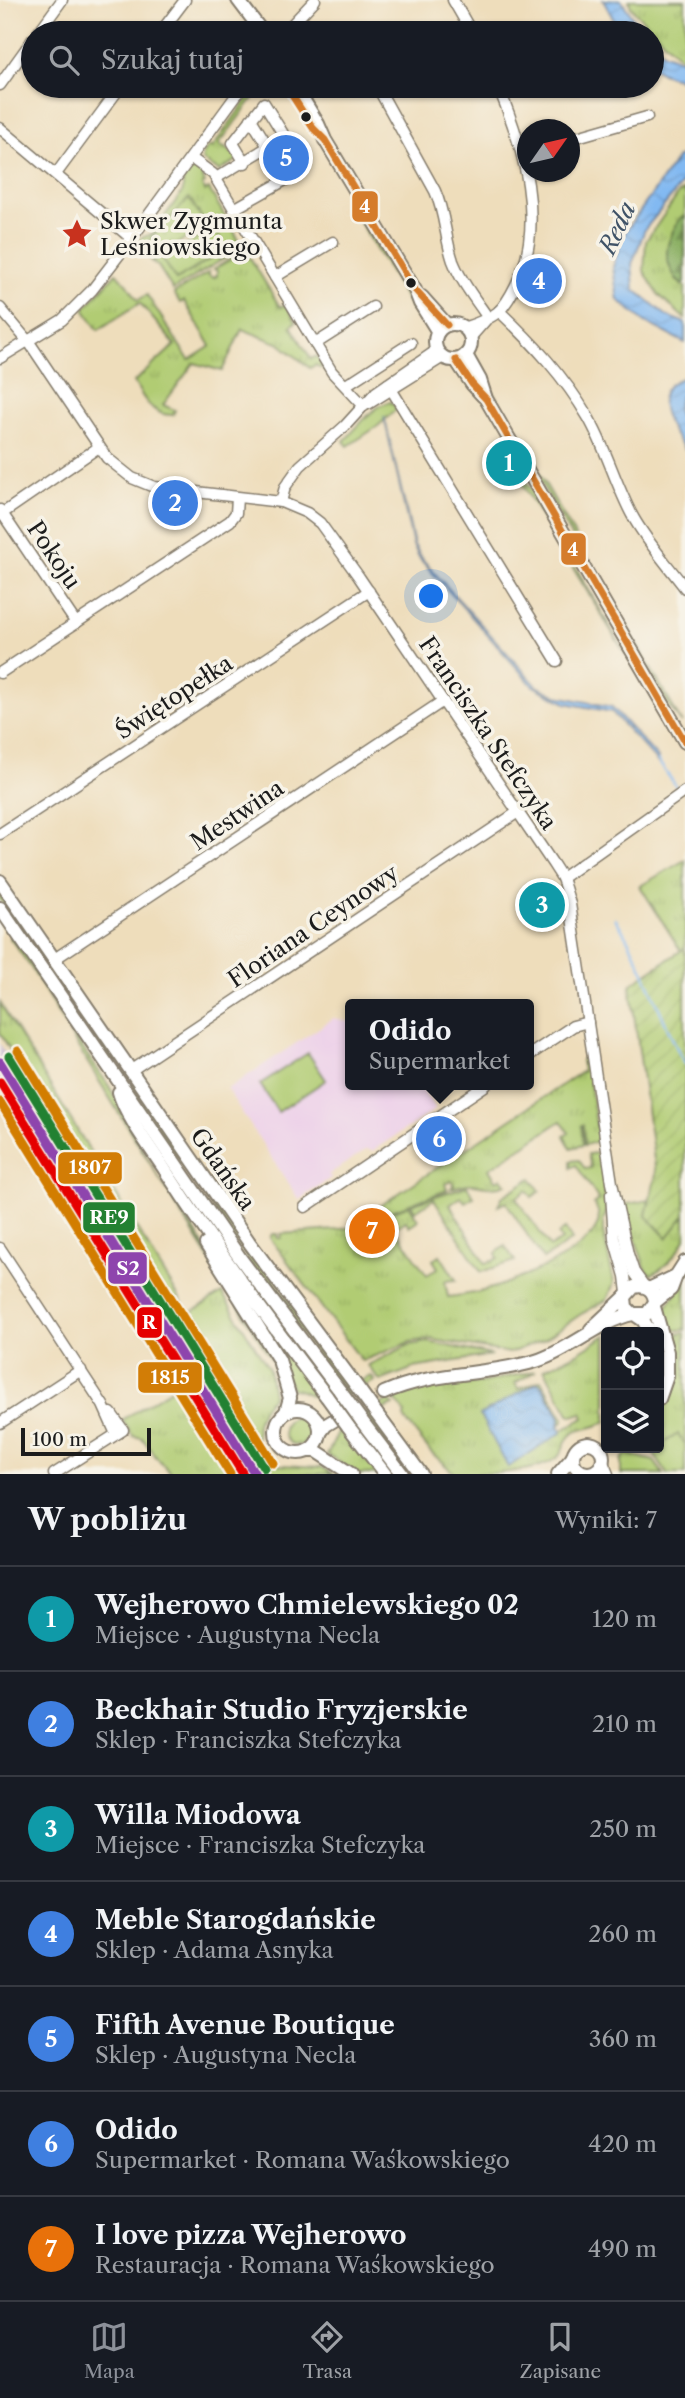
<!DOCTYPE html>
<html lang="pl">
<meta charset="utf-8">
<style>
body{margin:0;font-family:"Libre Caslon Text",serif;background:#20242c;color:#f1f3f6}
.controls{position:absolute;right:21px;bottom:21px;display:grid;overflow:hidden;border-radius:7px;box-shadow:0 2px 5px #0004}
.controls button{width:63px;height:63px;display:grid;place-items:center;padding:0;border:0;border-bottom:2px solid #363941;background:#171b24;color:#f1f3f6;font:35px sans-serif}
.compass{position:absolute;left:517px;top:119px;width:63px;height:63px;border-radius:50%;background:#171b24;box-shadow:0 2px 5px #0004;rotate:56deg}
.scale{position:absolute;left:21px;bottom:18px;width:130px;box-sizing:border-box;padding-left:7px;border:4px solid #1c1c1c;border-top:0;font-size:19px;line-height:24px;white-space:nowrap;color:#1c1c1c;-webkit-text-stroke:5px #f7f3e8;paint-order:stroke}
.you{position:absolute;left:432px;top:597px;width:24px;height:24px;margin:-18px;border:5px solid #fff;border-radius:50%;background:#1a73e8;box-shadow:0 0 0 10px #1a73e833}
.badge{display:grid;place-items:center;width:46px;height:46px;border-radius:50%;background:#8c9099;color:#fff;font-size:23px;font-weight:700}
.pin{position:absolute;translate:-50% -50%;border:4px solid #fff;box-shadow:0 2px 7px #0006}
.popup{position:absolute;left:345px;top:999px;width:189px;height:91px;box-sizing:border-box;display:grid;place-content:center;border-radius:7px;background:#171b24;filter:drop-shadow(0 2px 5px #0005);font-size:23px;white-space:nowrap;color:#9ea1a6}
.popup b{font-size:26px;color:#f1f3f6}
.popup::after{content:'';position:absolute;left:50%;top:100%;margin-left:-14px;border:14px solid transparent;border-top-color:#171b24}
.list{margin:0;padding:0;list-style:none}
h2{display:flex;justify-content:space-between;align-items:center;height:91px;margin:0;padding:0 28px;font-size:30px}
h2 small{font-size:23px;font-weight:400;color:#9ea1a6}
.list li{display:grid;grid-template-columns:46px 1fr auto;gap:21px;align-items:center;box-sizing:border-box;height:105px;padding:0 28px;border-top:2px solid #363941}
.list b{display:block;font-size:26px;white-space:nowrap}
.list p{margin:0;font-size:23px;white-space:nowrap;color:#9ea1a6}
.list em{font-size:23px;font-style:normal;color:#9ea1a6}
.icon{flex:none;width:38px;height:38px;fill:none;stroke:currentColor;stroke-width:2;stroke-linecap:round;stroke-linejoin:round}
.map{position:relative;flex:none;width:685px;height:1474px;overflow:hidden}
.search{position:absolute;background:#171b24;box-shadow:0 2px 5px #0004;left:21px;right:21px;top:21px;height:77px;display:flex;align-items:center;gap:18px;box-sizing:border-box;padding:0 24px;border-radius:38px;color:#9ea1a6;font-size:26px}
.sheet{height:826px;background:#171b24}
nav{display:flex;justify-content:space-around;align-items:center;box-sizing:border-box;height:98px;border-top:2px solid #363941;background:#171b24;font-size:19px;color:#9ea1a6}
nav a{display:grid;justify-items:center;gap:4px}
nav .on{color:#8c9099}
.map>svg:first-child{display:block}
.built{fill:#edd1e9}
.railway{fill:#ccbfd4}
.grass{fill:url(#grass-tufts);stroke:#667448;stroke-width:2}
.forest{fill:url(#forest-firs);stroke:#546640;stroke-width:2}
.park{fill:url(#park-dots);stroke:#667448;stroke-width:2}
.garden{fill:url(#garden-furrows);stroke:#667448;stroke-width:2}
.pitch{fill:#b1cc73;stroke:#667448;stroke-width:2}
.water{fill:url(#water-waves);stroke:#4f6a87;stroke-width:2}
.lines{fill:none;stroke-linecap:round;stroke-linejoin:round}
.stream{stroke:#82b9f2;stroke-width:2.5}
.major-tunnel{stroke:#c4b69b;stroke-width:12;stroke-dasharray:12 6;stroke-linecap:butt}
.minor-casing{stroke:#857c6c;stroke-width:13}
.major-casing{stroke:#857c6c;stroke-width:16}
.minor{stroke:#fff;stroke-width:10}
.major{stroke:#fff;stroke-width:12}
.major-bridge-casing{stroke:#857c6c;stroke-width:16;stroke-linecap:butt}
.major-bridge{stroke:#fff;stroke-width:12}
.bus-1-casing{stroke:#f7f3e8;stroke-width:12}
.bus-1{stroke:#d57c2b;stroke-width:7}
.rail-1-casing{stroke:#f7f3e8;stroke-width:14}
.rail-2-casing{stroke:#f7f3e8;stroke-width:14}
.rail-3-casing{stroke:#f7f3e8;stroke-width:14}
.rail-4-casing{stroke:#f7f3e8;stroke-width:14}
.rail-5-casing{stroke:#f7f3e8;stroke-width:14}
.rail-1{stroke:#8e44ad;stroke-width:9}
.rail-2{stroke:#e50000;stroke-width:9}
.rail-3{stroke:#238132;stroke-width:9}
.rail-4{stroke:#d27d06;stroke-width:9}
.rail-5{stroke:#d27d06;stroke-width:9}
.bus-dot{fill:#1c1c1c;stroke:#f7f3e8;stroke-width:2.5}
.labels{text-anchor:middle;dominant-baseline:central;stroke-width:7;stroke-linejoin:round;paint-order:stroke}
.poi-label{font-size:23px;fill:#1c1c1c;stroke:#f7f3e8;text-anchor:start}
.street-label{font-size:23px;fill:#1c1c1c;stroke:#f7f3e8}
.water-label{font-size:24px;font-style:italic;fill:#405367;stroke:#f7f3e8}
.line-badge{stroke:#f7f3e8;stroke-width:2.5}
.badge-label{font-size:19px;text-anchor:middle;font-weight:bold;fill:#fff}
</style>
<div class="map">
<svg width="685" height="1474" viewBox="0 0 685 1474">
<defs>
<pattern id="grass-tufts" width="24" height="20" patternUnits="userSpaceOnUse" patternTransform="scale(1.75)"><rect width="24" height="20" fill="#b1cc73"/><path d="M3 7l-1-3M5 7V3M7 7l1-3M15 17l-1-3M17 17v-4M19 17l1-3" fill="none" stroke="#98af63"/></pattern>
<pattern id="forest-firs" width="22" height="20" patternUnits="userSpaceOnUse" patternTransform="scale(1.75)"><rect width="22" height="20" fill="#8cb065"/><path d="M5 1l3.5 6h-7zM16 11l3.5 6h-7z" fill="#728e52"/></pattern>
<pattern id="park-dots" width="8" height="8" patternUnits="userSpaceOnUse" patternTransform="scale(1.75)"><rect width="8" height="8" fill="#b1cc73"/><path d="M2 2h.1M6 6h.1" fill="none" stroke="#98af63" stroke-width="1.8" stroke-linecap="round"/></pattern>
<pattern id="garden-furrows" width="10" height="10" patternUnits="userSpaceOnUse" patternTransform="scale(1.75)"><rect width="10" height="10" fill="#b1cc73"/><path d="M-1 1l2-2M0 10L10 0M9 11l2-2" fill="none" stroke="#98af63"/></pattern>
<pattern id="water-waves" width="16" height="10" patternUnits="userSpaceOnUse" patternTransform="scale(1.75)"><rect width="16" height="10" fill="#82b9f2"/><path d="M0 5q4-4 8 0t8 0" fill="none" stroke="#709ecf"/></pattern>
</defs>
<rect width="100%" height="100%" fill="#f7f3e8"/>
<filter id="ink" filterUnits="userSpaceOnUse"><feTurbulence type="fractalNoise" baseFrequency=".0143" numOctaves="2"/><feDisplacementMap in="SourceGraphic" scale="14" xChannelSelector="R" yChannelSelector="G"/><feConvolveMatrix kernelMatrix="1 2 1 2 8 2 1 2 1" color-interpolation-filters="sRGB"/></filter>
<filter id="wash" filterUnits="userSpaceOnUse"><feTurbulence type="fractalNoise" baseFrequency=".00686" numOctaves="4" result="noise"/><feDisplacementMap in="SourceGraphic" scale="28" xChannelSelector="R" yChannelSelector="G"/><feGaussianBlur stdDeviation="1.57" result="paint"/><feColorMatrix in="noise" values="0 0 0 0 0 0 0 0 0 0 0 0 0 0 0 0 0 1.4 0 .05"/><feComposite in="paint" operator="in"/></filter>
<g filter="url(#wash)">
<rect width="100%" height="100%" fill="#edb"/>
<path class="built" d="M334 1018 350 1022V1085H419L436 1109 372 1151 367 1149 328 1175 332 1177 299 1200 227 1089Z"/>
<path class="railway" d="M0 1044 92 1195 265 1474H237L58 1186 0 1091Z"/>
<g class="grass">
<path d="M629 0H685V59L678 56 631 8Z"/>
<path d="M253 86H261V95L257 93 219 144 235 155 237 160 219 171 202 160 203 154 209 146 212 148 252 92 250 90Z"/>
<path d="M199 168 207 174 202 177 205 183 202 185 205 191 209 189 239 240 236 242 239 248 243 246 280 307 286 304 296 322 291 326 311 359 317 356 324 369 315 365 310 368 280 344 242 329 222 371 194 363 163 405 175 410 173 415C152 416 143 398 134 382L175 345 140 303 98 330 84 309 116 273 127 284 138 300 147 295 189 360 211 346 184 301 180 303 174 293 209 272V276L213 278 217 276V271L214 269 236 256 235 254 222 260 219 254 226 249 211 224 207 226 189 199 145 245 156 256 152 261 136 245 141 238 152 234 183 191V181L190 171Z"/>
<path d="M685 190V215L679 219 675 279 685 287V319L658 294 644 271 646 241 679 193Z"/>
<path d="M357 207 422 314 418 316 415 314 381 257 383 256H380L354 212Z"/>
<path d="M217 255 220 261 173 290 158 266 153 262 161 256 176 280Z"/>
<path d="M482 373 682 723 669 706 494 402Z"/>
<path d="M391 402 397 409 378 426 348 446 344 441C356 429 375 403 391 402Z"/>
<path d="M518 473 531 489 626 655 517 476Z"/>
<path d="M685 860V948L681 951 640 886Z"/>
<path d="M0 889 115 1058 113 1061 110 1059 0 899Z"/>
<path d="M12 936 31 961 64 1021 109 1086 157 1175 195 1231 226 1284 269 1349 284 1391 280 1392 279 1382 272 1360 78 1047 32 969 10 938Z"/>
<path d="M0 1003 189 1314 222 1293 269 1369 273 1395C266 1404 259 1412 257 1424 256 1429 258 1434 256 1440 252 1453 238 1466 227 1474H173L160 1462 142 1438 133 1436 122 1420 176 1386 230 1471 249 1450 56 1136 57 1127 0 1033Z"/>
<path d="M586 1057 598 1137 596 1142 585 1145 583 1125H581L583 1145 571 1148 564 1136 569 1133 561 1121 489 1169 496 1181 501 1178 506 1184C493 1190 483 1184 469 1184 463 1184 457 1187 451 1188L454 1185 452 1181 445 1184 447 1190 357 1224 356 1222 363 1217 583 1071 581 1060Z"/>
<path d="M131 1083 350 1386 371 1376 375 1381C360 1387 339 1402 323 1400 312 1398 304 1389 292 1389L230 1276 331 1395 343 1389 272 1294 129 1086Z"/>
<path d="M596 1153 601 1159 603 1170 606 1213 603 1221V1231L614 1283 607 1300 581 1314 545 1339 510 1353 429 1339 410 1342 362 1361 270 1238 272 1234H277V1238H281V1234L335 1230 358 1226 370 1243 379 1236 380 1233 372 1220 409 1205 418 1220 409 1226 406 1221 395 1228 427 1275 438 1268 433 1260 440 1255 456 1280 445 1281 448 1297C461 1295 474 1294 486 1290 512 1282 623 1243 594 1204L599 1200 576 1165 571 1168V1161L579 1160 585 1169 591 1168 588 1154Z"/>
<path d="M531 1178 540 1191 532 1197 527 1190 516 1198 550 1247 562 1240 558 1234 565 1229 572 1240 543 1259 506 1202 498 1206 502 1197Z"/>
<path d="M467 1186 474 1197 465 1202 461 1197 450 1205 486 1264 498 1258 496 1253 505 1246 515 1261 481 1272 434 1199 415 1211 411 1204Z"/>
<path d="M649 1200 646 1216 667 1238 685 1215C685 1221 685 1232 685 1238 681 1250 662 1272 650 1274L645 1267 623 1205Z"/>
<path d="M685 1281V1330H669L665 1309Z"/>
<path d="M685 1333V1444L678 1434 659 1446V1406L667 1392V1335Z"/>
<path d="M606 1335V1421C594 1430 583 1426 572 1434 563 1441 564 1450 558 1457 537 1474 485 1474 455 1474L431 1452 404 1418 405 1413 394 1398 423 1388 479 1383 536 1371 515 1383 518 1389 541 1380 564 1419 559 1426 560 1417 542 1386 537 1383 480 1415 508 1466 562 1432V1430L584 1418 582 1413 573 1416 569 1414 544 1369 572 1356Z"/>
<path d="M428 1342 492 1355 414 1368 380 1381 368 1365 409 1345Z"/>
<path d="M389 1400 393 1405 372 1415 416 1474H408L365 1418 343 1428 380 1474H357L327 1454C334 1444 336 1433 343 1424Z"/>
<circle cx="298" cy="1431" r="14"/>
<path d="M626 1454 654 1461 663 1474H621V1460Z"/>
<path d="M275 1461 280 1465 321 1467 333 1474H273L268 1467 258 1474Z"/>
</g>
<path class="forest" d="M685 215V283L682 285C674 278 668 266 667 255 666 244 676 220 685 215Z"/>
<path class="park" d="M189 198 207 226 156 256 145 245Z"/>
<path class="garden" d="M685 948V1215L667 1238 646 1215 656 1174 630 985Z"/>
<g class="pitch">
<path d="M214 228 226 249 176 280 163 259Z"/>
<path d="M308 1053 326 1080 278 1112 260 1084Z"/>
<path d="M678 1434 685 1444V1474H667L652 1451Z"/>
</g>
<g class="water">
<path d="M603 0H621L643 33H621Z"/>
<path d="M652 43 664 54 685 62V81L662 73 652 67Z"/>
<path d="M685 156V180L645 229 632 264 634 289 667 316 685 323V343L645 322 618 300 613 267 622 237 678 157Z"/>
<path d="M685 377V395L680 397 677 409 680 417 685 420V449C668 428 644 389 685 377Z"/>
<path d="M384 416 414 545 423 560 537 686 557 696 612 707 658 758V763L612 712 566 703 533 686 420 559 413 545Z"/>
<path d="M537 1383 542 1386 560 1418 559 1425 562 1432 508 1467 480 1415Z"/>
</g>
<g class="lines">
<g class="stream">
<path d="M658 761 678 789"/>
<path d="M615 918C645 964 659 1016 685 1064"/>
</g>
</g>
</g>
<g filter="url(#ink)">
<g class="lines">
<path class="major-tunnel" d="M342 1409 350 1408 384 1393"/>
<g class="minor-casing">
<g id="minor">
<path d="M453 0 472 33"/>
<path d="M38 33 62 0"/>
<path d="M160 33 185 0"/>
<path d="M284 33 315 0"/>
<path d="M0 85 33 39"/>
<path d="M377 86 435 191C445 213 445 238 453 261 461 282 476 300 488 318"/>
<path d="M251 119 269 148"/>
<path d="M0 128 132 239"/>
<path d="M570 139 647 117"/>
<path d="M191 158 213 174 234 209"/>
<path d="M56 174 121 86"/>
<path d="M294 175 234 209 332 372 364 406"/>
<path d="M216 178 285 137 264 103 233 143 245 163"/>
<path d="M275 277 333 242"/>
<path d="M0 308 31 345 107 458 132 478 154 487 281 502 307 513 320 523 359 577 553 864 562 878 570 904 612 1183 628 1254 634 1272 644 1286"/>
<path d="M499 311C533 343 564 376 588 417 606 448 615 483 632 515 646 541 667 564 685 588"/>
<path d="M463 328C475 324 488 320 498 312 506 305 511 295 516 285 547 223 523 146 498 86"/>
<path d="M470 338 485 321"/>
<path d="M315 344 373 307"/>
<path d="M0 358 62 320 92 290 129 242 243 86"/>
<path d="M388 384 557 661"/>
<path d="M346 385 411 343"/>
<path d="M368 404 443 357"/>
<path d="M281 502 285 487 300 466 345 426 376 392 437 350"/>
<path d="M0 510 76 623"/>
<path d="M0 515 99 447"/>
<path d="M0 673 230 521 236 513 237 498"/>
<path d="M0 834 369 591"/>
<path d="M562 878 685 791"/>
<path d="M53 960 443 701"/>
<path d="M528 1056 573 1026 588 1022"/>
<path d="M130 1071 518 812"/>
<path d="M611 1194 614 1238 625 1276 627 1293"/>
<path d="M305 1207 486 1085"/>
<path d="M0 1248 103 1405 116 1434"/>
<path d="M0 1423 81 1370"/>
<path d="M602 1460 608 1474"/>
<path d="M588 1473 591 1474"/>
<path d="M54 1474 123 1430 111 1413"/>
</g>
</g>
<g class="major-casing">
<g id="major">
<path d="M238 0 263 33"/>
<path d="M295 86 318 124 325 140 415 290 420 303 438 332"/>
<path d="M422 297 447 325"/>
<circle cx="453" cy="342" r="18"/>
<path d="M466 355 480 380 486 399 685 742"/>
<path d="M456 360 472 384 483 396"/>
<path d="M0 881 249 1242 355 1384"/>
<path d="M0 908 240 1258 340 1391"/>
<path d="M119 1092C125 1115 152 1150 165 1170 216 1248 270 1323 327 1397"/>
<path d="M206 1244 279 1360 290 1398 286 1412"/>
<path d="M649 1289 676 1276 685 1262"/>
<path d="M655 1302C654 1290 646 1284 634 1287L625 1297 626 1307 633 1314H647L655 1302 671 1289 676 1276"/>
<path d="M654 1307 667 1352V1376L659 1399"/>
<path d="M637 1316 643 1320 650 1332"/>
<path d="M591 1329 625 1297"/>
<path d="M384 1393C432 1371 486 1376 536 1361 569 1351 601 1320 633 1314"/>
<circle cx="298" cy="1431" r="22"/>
<path d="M376 1413 421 1474"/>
<path d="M361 1420 402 1474"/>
<path d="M348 1426 385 1474"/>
<path d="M320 1433 326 1425 336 1419"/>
<circle cx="588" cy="1458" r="15"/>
<path d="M307 1451H316L351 1474"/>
<path d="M558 1474 573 1457"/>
</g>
</g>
<use href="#minor" class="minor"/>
<use href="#major" class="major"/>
<g class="major-bridge-casing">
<g id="major-bridge">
<path d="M355 1384 376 1413"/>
<path d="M340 1391 361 1420"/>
<path d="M327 1397 348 1426"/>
</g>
</g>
<use href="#major-bridge" class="major-bridge"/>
<g class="bus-1-casing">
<g id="bus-1">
<path d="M286 86 313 128 325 140 415 290 447 325"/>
<path d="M456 360 472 384 486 399 685 742"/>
</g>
</g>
<use href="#bus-1" class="bus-1"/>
<g class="rail-1-casing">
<path id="rail-1" d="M0 1062 255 1474"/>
</g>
<g class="rail-2-casing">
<path id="rail-2" d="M0 1082 243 1474"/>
</g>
<g class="rail-3-casing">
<path id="rail-3" d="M9 1056 264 1468"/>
</g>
<g class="rail-4-casing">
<path id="rail-4" d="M0 1102 230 1474"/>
</g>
<g class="rail-5-casing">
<path id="rail-5" d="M18 1051 273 1463"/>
</g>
<use href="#rail-1" class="rail-1"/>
<use href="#rail-2" class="rail-2"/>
<use href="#rail-3" class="rail-3"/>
<use href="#rail-4" class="rail-4"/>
<use href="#rail-5" class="rail-5"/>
</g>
</g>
<defs>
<g id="sight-bare" transform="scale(2.415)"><path d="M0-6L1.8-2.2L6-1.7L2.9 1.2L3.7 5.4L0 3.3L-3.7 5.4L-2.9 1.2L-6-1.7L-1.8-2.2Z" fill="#c8321e" stroke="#f7f3e8" stroke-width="2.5" paint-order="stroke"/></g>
</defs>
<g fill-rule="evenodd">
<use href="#sight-bare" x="77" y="234"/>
</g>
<g class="bus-dot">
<circle cx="306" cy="117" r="6"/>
<circle cx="411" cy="283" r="6"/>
</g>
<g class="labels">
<g class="poi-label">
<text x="100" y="221">Skwer Zygmunta<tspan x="100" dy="26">Leśniowskiego</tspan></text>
</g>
<g class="street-label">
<text transform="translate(54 555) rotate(56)">Pokoju</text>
<text transform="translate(174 697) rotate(-33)">Świętopełka</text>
<text transform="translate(488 733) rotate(56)">Franciszka Stefczyka</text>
<text transform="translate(237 815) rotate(-34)">Mestwina</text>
<text transform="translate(313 926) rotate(-34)">Floriana Ceynowy</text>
<text transform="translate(223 1169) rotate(55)">Gdańska</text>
</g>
<g class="water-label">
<text transform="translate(617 228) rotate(-65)">Reda</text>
</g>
</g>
<g class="line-badge">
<rect x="351" y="190" width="28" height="33" rx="7" fill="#d57c2b"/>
<rect x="560" y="532" width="27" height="34" rx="7" fill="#d57c2b"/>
<rect x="57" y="1151" width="66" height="34" rx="7" fill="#d27d06"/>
<rect x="82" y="1201" width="54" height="33" rx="7" fill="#238132"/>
<rect x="107" y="1251" width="41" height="34" rx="7" fill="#8e44ad"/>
<rect x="136" y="1306" width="27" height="33" rx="7" fill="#e50000"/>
<rect x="137" y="1361" width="66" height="33" rx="7" fill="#d27d06"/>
</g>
<g class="badge-label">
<text x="365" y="213">4</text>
<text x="573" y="556">4</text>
<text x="90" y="1174">1807</text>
<text x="109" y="1224">RE9</text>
<text x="128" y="1275">S2</text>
<text x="149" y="1329">R</text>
<text x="170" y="1384">1815</text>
</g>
</svg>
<div class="controls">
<button><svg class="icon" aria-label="locate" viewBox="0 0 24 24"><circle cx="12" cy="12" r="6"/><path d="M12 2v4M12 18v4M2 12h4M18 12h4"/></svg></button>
<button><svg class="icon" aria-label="layers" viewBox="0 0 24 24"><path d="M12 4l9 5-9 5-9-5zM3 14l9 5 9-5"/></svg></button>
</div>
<svg class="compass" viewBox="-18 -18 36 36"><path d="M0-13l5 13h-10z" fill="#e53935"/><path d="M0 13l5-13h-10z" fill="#9ea1a6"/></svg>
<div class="scale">100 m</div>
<div class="you"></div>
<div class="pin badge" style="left:509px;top:463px;background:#0f9aa8">1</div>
<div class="pin badge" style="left:175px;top:503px;background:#3f7fe0">2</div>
<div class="pin badge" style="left:542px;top:905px;background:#0f9aa8">3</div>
<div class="pin badge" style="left:539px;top:281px;background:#3f7fe0">4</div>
<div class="pin badge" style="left:286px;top:158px;background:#3f7fe0">5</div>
<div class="pin badge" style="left:439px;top:1139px;background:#3f7fe0">6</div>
<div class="popup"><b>Odido</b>Supermarket</div>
<div class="pin badge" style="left:372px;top:1231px;background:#e8710a">7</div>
<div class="search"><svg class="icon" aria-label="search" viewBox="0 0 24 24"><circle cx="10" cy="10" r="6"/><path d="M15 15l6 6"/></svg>Szukaj tutaj</div>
</div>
<section class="sheet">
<h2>W pobliżu<small>Wyniki: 7</small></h2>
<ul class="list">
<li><span class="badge" style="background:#0f9aa8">1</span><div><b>Wejherowo Chmielewskiego 02</b><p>Miejsce · Augustyna Necla</p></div><em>120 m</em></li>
<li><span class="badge" style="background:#3f7fe0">2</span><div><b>Beckhair Studio Fryzjerskie</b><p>Sklep · Franciszka Stefczyka</p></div><em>210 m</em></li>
<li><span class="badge" style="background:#0f9aa8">3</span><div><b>Willa Miodowa</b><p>Miejsce · Franciszka Stefczyka</p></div><em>250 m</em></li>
<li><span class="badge" style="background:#3f7fe0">4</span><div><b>Meble Starogdańskie</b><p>Sklep · Adama Asnyka</p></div><em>260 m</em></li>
<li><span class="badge" style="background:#3f7fe0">5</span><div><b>Fifth Avenue Boutique</b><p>Sklep · Augustyna Necla</p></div><em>360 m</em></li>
<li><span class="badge" style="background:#3f7fe0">6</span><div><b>Odido</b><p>Supermarket · Romana Waśkowskiego</p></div><em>420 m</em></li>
<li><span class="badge" style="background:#e8710a">7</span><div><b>I love pizza Wejherowo</b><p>Restauracja · Romana Waśkowskiego</p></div><em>490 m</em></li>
</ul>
</section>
<nav>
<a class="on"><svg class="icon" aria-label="map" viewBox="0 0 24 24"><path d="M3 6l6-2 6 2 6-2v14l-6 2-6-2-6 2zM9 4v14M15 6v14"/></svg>Mapa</a>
<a><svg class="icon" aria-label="directions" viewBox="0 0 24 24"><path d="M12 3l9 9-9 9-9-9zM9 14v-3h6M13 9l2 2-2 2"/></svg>Trasa</a>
<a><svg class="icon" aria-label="saved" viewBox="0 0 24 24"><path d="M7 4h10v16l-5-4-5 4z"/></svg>Zapisane</a>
</nav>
